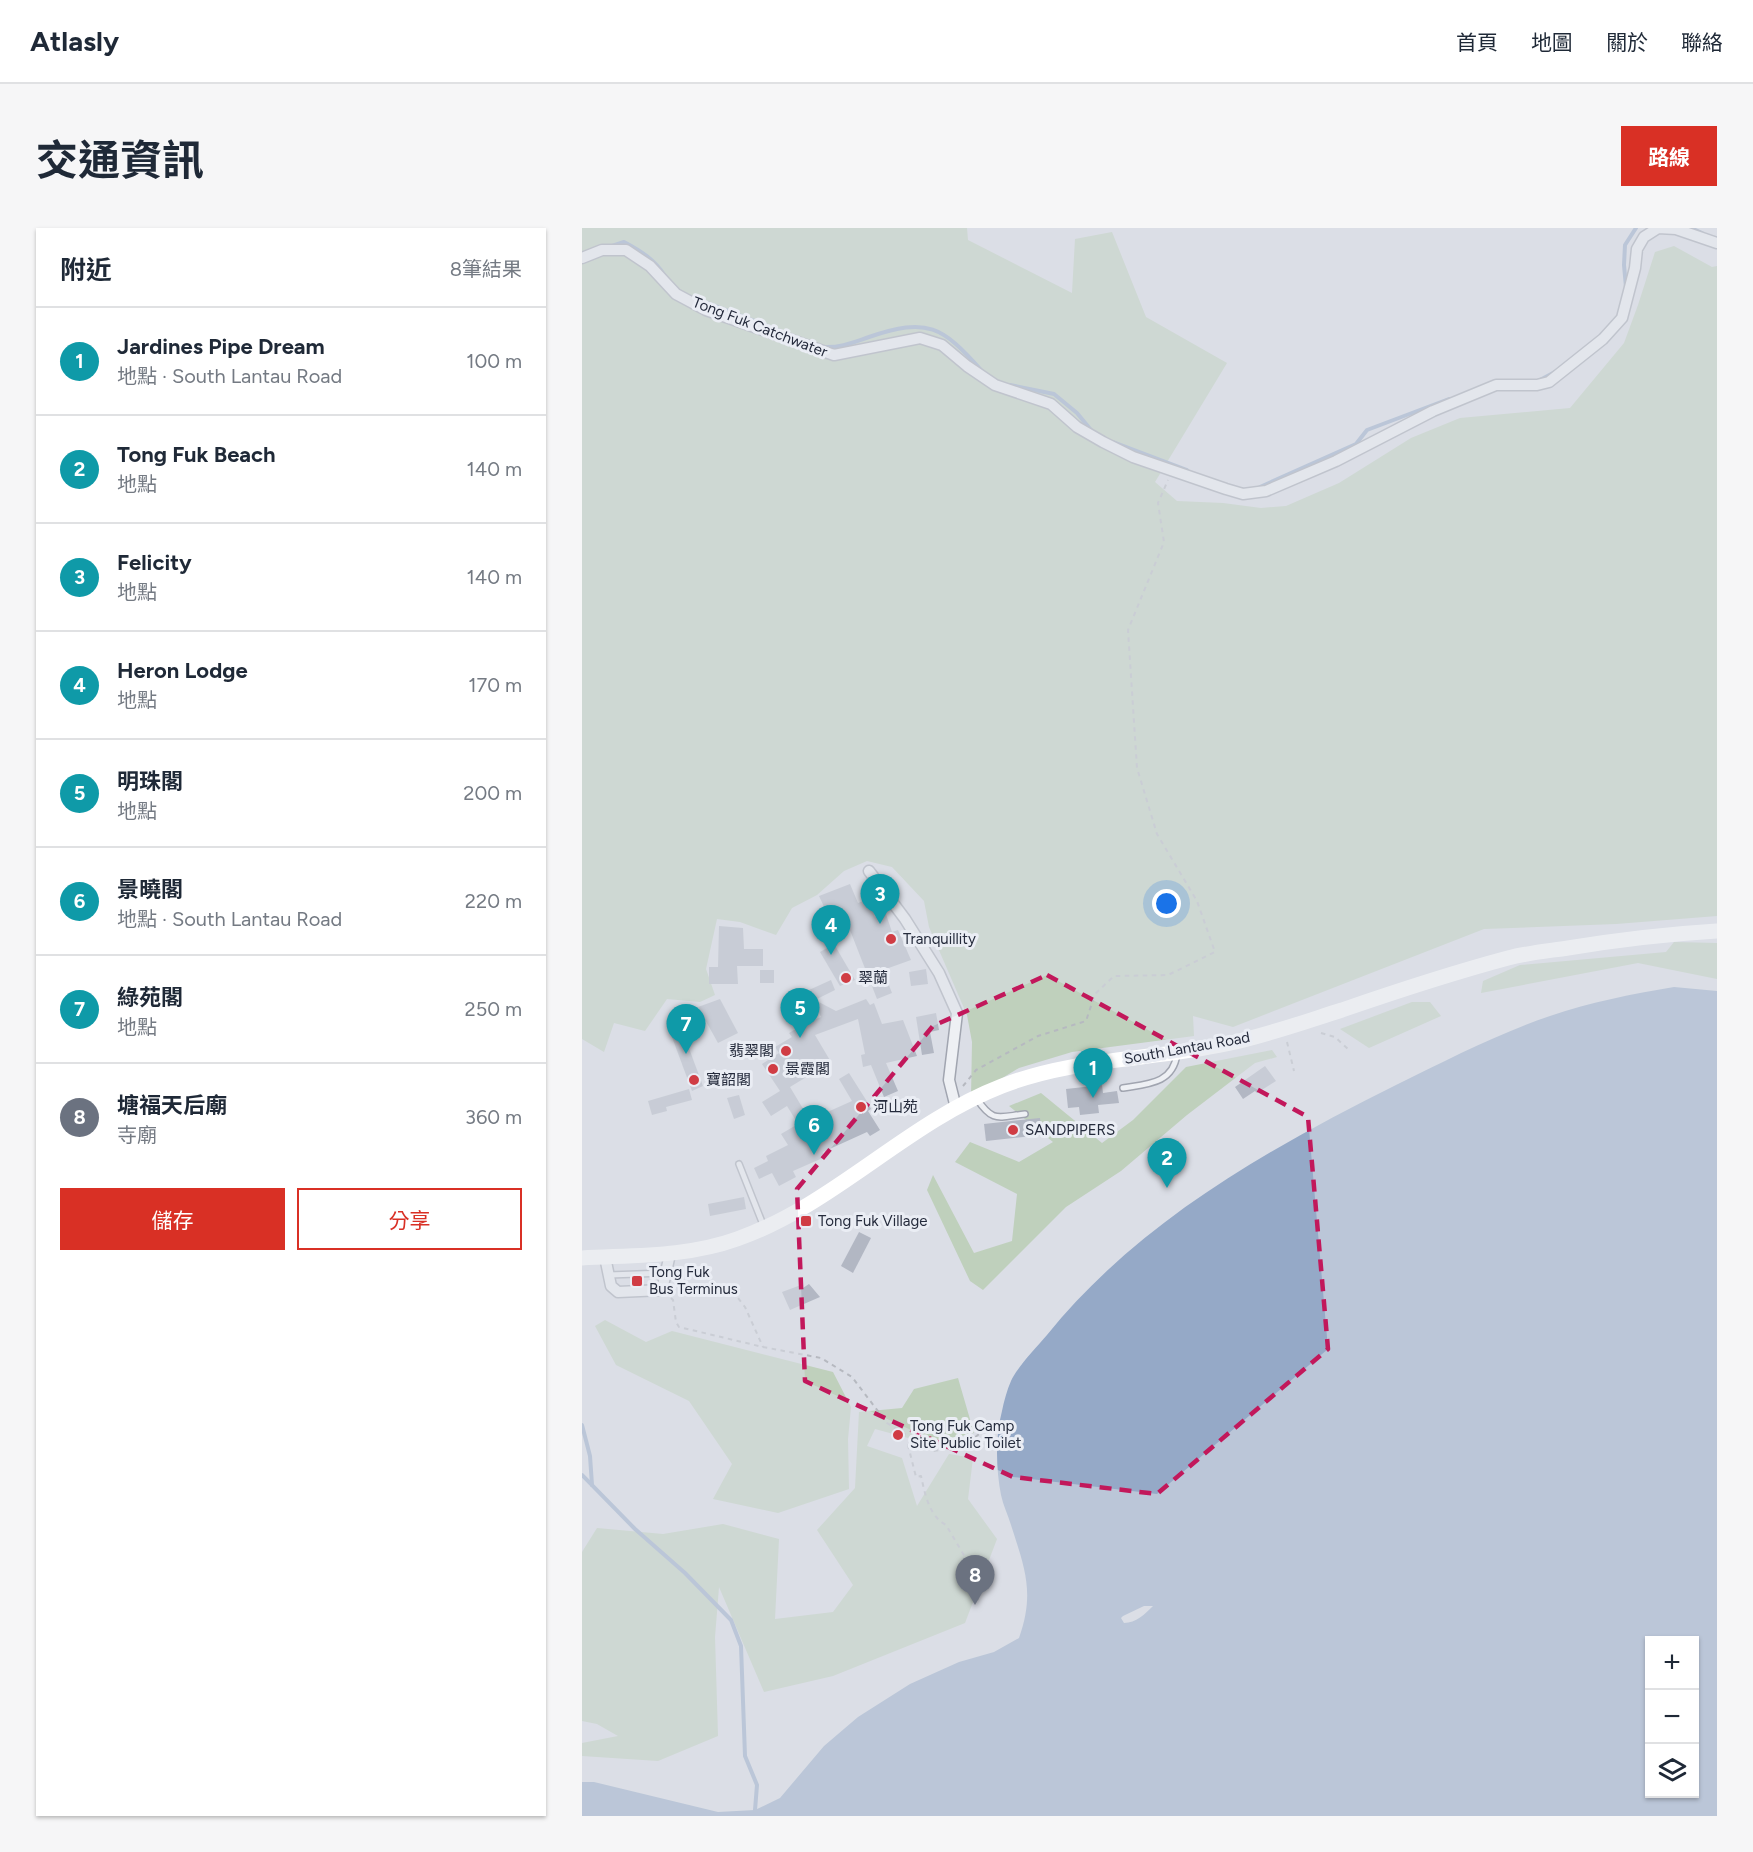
<!DOCTYPE html>
<html lang="zh-TW">
<meta charset="utf-8">
<style>
body{margin:0;font-family:Figtree,"Noto Sans TC",sans-serif;background:#f6f6f7;color:#1f2937}
.controls{position:absolute;right:18px;bottom:18px;display:grid;overflow:hidden;border-radius:0px;box-shadow:0 2px 4px #0004}
.controls button{width:54px;height:54px;display:grid;place-items:center;padding:0;border:0;border-bottom:2px solid #e0e1e3;background:#fff;color:#1f2937;font:30px sans-serif}
.you{position:absolute;left:585px;top:676px;width:21px;height:21px;margin:-15px;border:4px solid #fff;border-radius:50%;background:#1a73e8;box-shadow:0 0 0 9px #1a73e833}
.badge{display:grid;place-items:center;width:39px;height:39px;border-radius:50%;background:#d93025;color:#fff;font-size:20px;font-weight:700}
.pin{position:absolute;translate:-50% -50px;filter:drop-shadow(0 2px 3px #0008)}
.pin::after{content:'';position:absolute;top:32px;width:21px;height:18px;background:inherit;clip-path:polygon(0 0,100% 0,50% 100%)}
.list{margin:0;padding:0;list-style:none}
h2{display:flex;justify-content:space-between;align-items:center;height:78px;margin:0;padding:0 24px;font-size:26px}
h2 small{font-size:20px;font-weight:400;color:#747a83}
.list li{display:grid;grid-template-columns:39px 1fr auto;gap:18px;align-items:center;box-sizing:border-box;height:108px;padding:0 24px;border-top:2px solid #e0e1e3}
.list b{display:block;font-size:22px;white-space:nowrap}
.list p{margin:0;font-size:20px;white-space:nowrap;color:#747a83}
.list em{font-size:20px;font-style:normal;color:#747a83}
.actions{display:flex;gap:12px;padding:18px 24px}
.actions a{flex:1;padding:14px 0;border:2px solid #d93025;border-radius:0px;text-align:center;font-size:21px;color:#d93025}
.actions .main{background:#d93025;color:#fff}
.icon{flex:none;width:33px;height:33px;fill:none;stroke:currentColor;stroke-width:2;stroke-linecap:round;stroke-linejoin:round}
.map{position:relative;flex:none;width:1135px;height:1588px;overflow:hidden;border-radius:0px}
header{display:flex;align-items:center;gap:36px;box-sizing:border-box;height:84px;padding:0 30px;background:#fff;border-bottom:2px solid #e0e1e3}
header strong{font-size:28px}
nav{display:flex;gap:33px;margin-inline-start:auto;font-size:21px}
.intro{display:flex;align-items:center;justify-content:space-between;box-sizing:border-box;height:144px;padding:0 36px}
h1{margin:0;font-size:42px}
.button{padding:15px 27px;border-radius:0px;background:#d93025;color:#fff;font-size:21px;font-weight:700}
main{display:flex;gap:36px;padding:0 36px}
aside{flex:1;background:#fff;border-radius:0px;box-shadow:0 2px 4px #0004}
.map>svg:first-child{display:block}
.green{fill:#bfd0bc}
.water{fill:#95a9c7;fill-rule:evenodd}
.lines{fill:none;stroke-linecap:round;stroke-linejoin:round}
.stream{stroke:#95a9c7;stroke-width:4}
.building{fill:#b2b7c3}
.lane-casing{stroke:#a1a5b0;stroke-width:8}
.street-casing{stroke:#a1a5b0;stroke-width:13}
.path{stroke:#b6b9c0;stroke-width:2;stroke-dasharray:4.5 4.5;stroke-linecap:butt}
.lane{stroke:#eef0f4;stroke-width:5}
.street{stroke:#eef0f4;stroke-width:10}
.secondary{stroke:#fff;stroke-width:15}
.marked{fill:none;stroke:#c2185b;stroke-width:4.5;stroke-dasharray:12 8;stroke-linejoin:round}
.poi-dot{fill:#d03c44;stroke:#eaedf4;stroke-width:2}
.labels{text-anchor:middle;dominant-baseline:central;stroke-width:6;stroke-linejoin:round;paint-order:stroke}
.street-label{font-size:15px;fill:#252b3c;stroke:#eaedf4}
.poi-label{font-size:15px;fill:#252b3c;stroke:#eaedf4;text-anchor:start}
</style>
<header>
<strong>Atlasly</strong>
<nav><a>首頁</a><a>地圖</a><a>關於</a><a>聯絡</a></nav>
</header>
<div class="intro"><h1>交通資訊</h1><a class="button">路線</a></div>
<main>
<aside>
<h2>附近<small>8筆結果</small></h2>
<ul class="list">
<li><span class="badge" style="background:#0f9aa8">1</span><div><b>Jardines Pipe Dream</b><p>地點 · South Lantau Road</p></div><em>100 m</em></li>
<li><span class="badge" style="background:#0f9aa8">2</span><div><b>Tong Fuk Beach</b><p>地點</p></div><em>140 m</em></li>
<li><span class="badge" style="background:#0f9aa8">3</span><div><b>Felicity</b><p>地點</p></div><em>140 m</em></li>
<li><span class="badge" style="background:#0f9aa8">4</span><div><b>Heron Lodge</b><p>地點</p></div><em>170 m</em></li>
<li><span class="badge" style="background:#0f9aa8">5</span><div><b>明珠閣</b><p>地點</p></div><em>200 m</em></li>
<li><span class="badge" style="background:#0f9aa8">6</span><div><b>景曉閣</b><p>地點 · South Lantau Road</p></div><em>220 m</em></li>
<li><span class="badge" style="background:#0f9aa8">7</span><div><b>綠苑閣</b><p>地點</p></div><em>250 m</em></li>
<li><span class="badge" style="background:#6b7280">8</span><div><b>塘福天后廟</b><p>寺廟</p></div><em>360 m</em></li>
</ul>
<div class="actions"><a class="main">儲存</a><a>分享</a></div>
</aside>
<div class="map">
<svg width="1135" height="1588" viewBox="0 0 1135 1588">
<rect width="100%" height="100%" fill="#dbdee6"/>
<g class="green">
<path d="M0 0H385L386 12 490 65 493 11 530 4 564 89 645 135 573 254 595 273 641 275 679 280 704 278 757 255 829 210 878 190 988 180 1042 115 1056 77 1073 24 1092 18 1130 39 1135 38V688L1034 696 902 701 651 799 611 788 612 808 490 824 437 840 389 869 390 814 385 787 347 699 342 673 310 639 285 633 262 643 235 667 210 680 194 707 158 694 135 691 124 741 133 767 118 774 85 771 63 803 32 795 22 824 0 811Z"/>
<path d="M1092 714 1135 715V751L1056 735 899 765 901 753 938 737 1084 724Z"/>
<path d="M830 774H848L859 788 787 820 758 801Z"/>
<path d="M690 822 695 829 673 835 605 887 539 943 484 979 401 1062 388 1053 345 962 351 947 392 1025 430 1013 435 966 373 934 388 914 437 934 471 914 427 878 459 865 520 915 551 892 604 839Z"/>
<path d="M23 1092 64 1114 90 1103 251 1144 269 1179 266 1211 267 1261 196 1285 131 1271 150 1236 107 1173 34 1137 13 1098Z"/>
<path d="M376 1150 392 1205 348 1216 293 1201 285 1218 320 1230 335 1278 367 1226 391 1230 386 1271 415 1311 383 1395 251 1448 182 1464 137 1359 133 1409 136 1508 76 1533 0 1528V1515L36 1508 15 1496 0 1493V1324L15 1300 81 1306 141 1296 197 1311 193 1391 251 1384 271 1357 235 1302 273 1260 277 1184 320 1180 332 1161Z"/>
</g>
<path class="water" d="M1092 759 1135 763V1588H0V1554H12L136 1584 173 1582 198 1570 242 1518 276 1489 328 1456 377 1434 412 1424 437 1410C453 1365 443 1341 429 1297 426 1287 421 1277 419 1267 414 1241 413 1209 420 1183 422 1173 425 1162 429 1153 436 1138 454 1120 465 1107 556 994 686 921 814 857 865 832 915 806 968 788 1009 774 1050 766 1092 759ZM562 1378H571C563 1386 554 1395 542 1395L539 1390 541 1388ZM1068 1412H1112V1566H1068Z"/>
<g class="lines">
<g class="stream">
<path d="M1109 0 1120 5"/>
<path d="M30 18 42 14C59 23 73 32 83 48"/>
<path d="M1044 59 1042 37 1043 17 1054 0"/>
<path d="M110 69 201 104"/>
<path d="M242 119C258 120 272 114 287 109 346 89 360 98 400 143"/>
<path d="M958 152 973 144"/>
<path d="M428 157 472 166 495 185 509 202"/>
<path d="M531 214 605 242"/>
<path d="M678 259 774 216 785 202 867 171"/>
<path d="M0 1197 8 1228 10 1257"/>
<path d="M0 1247 53 1301 103 1345 149 1392 159 1418 163 1528 175 1557 173 1582"/>
</g>
</g>
<g class="building">
<path d="M268 656 276 675 286 671 293 689 304 686 310 704 316 702 329 732 301 742 310 765 295 771 264 692 251 698 237 668Z"/>
<path d="M137 698 161 700 162 721H181V738H155L156 756H127V739H136Z"/>
<path d="M252 716 273 752 258 758 238 724Z"/>
<path d="M344 741 346 756 329 758 327 744Z"/>
<rect x="178" y="742" width="14" height="13"/>
<path d="M249 752 253 762 233 772 254 783 284 771 288 777 292 775 300 796 321 792 335 828 304 835 316 863 302 869 289 837 281 839 279 827 283 826 276 791 233 807 249 834 208 859 226 889 230 887 232 890 270 873 257 851 267 845 286 875 289 881 286 883 298 902 288 908 285 904 241 924 243 929 211 943 214 949 197 958 190 945 177 951 172 940 186 933 184 928 206 917 199 906 216 896 205 878 189 888 180 874 198 863 180 836 197 825 193 819 210 809 207 805 224 795 239 789 227 762Z"/>
<path d="M138 771 156 805 136 815 116 779Z"/>
<path d="M354 785 357 802 348 804 352 825 340 827 334 789Z"/>
<path d="M95 788 121 858 110 863 84 793Z"/>
<path d="M683 838 694 853 675 865 673 863 661 871 653 859Z"/>
<path d="M520 857 521 865 535 863 537 875 516 877 517 885 498 887 497 879 486 880 484 861Z"/>
<path d="M107 861 110 872 84 879 85 883 70 887 66 873Z"/>
<path d="M157 867 163 887 152 891 145 870Z"/>
<path d="M458 890 460 907 404 913 402 896Z"/>
<path d="M162 969 164 981 128 988 126 976Z"/>
<path d="M277 1004 289 1010 271 1045 259 1038Z"/>
<path d="M227 1056 238 1069 208 1082 200 1064 219 1057 221 1060Z"/>
</g>
<g class="lines">
<g class="lane-casing">
<g id="lane">
<path d="M541 860C565 856 591 856 595 826"/>
<path d="M395 871C411 895 416 889 443 886"/>
<path d="M157 936 182 999"/>
<path d="M27 1047 83 1045"/>
</g>
</g>
<g class="street-casing">
<g id="street">
<path d="M0 30 20 22H44L68 38 94 66 124 82 252 127 338 110 360 117 385 138 413 157 469 176 495 199 521 214 551 229 644 261 661 266 684 263 754 233 851 183 914 157H955L967 154 1021 111 1040 90 1053 40 1055 21 1062 9 1076 0 1094 1 1135 15"/>
<path d="M287 643 323 691 357 745 375 785 367 852 374 880"/>
<path d="M23 1029 29 1058 36 1064 80 1062 88 1026"/>
</g>
</g>
<g class="path">
<path d="M739 805 753 809 767 822"/>
<path d="M705 814 712 843"/>
<path d="M381 858 394 842 456 808 504 793 513 766 532 748 586 747 633 724 615 673 575 606 555 540 546 402 582 314 576 275 586 252"/>
<path d="M145 1056 163 1079 181 1119"/>
<path d="M89 1070 91 1072 94 1094 97 1099 181 1119 239 1130 270 1149 305 1195 329 1210 326 1217 334 1249 339 1248C343 1266 347 1288 364 1297L402 1361 395 1367 396 1372"/>
<path d="M329 1210 342 1221 352 1223 384 1217 397 1206"/>
</g>
<use href="#lane" class="lane"/>
<use href="#street" class="street"/>
<path class="secondary" d="M0 1030C52 1027 105 1029 155 1011 252 977 324 895 420 858 491 830 570 832 644 816 683 808 722 794 760 782 815 763 870 745 926 730 945 725 966 723 986 720 1035 712 1085 706 1135 703"/>
</g>
<path d="M0 0H1135V1588H0ZM465 747 726 889 746 1121 575 1266 431 1249 223 1153 215 961 351 798Z" fill="#dbdee6" fill-opacity=".55" fill-rule="evenodd"/>
<path class="marked" d="M465 747 726 889 746 1121 575 1266 431 1249 223 1153 215 961 351 798Z"/>
<g class="poi-dot">
<circle cx="309" cy="711" r="6"/>
<circle cx="264" cy="750" r="6"/>
<circle cx="204" cy="823" r="6"/>
<circle cx="191" cy="841" r="6"/>
<circle cx="112" cy="852" r="6"/>
<circle cx="279" cy="879" r="6"/>
<circle cx="431" cy="902" r="6"/>
<rect x="218" y="987" width="12" height="12" rx="3"/>
<rect x="49" y="1047" width="12" height="12" rx="3"/>
<circle cx="316" cy="1207" r="6"/>
</g>
<g class="labels">
<g class="street-label">
<text transform="translate(178 99) rotate(21)">Tong Fuk Catchwater</text>
<text transform="translate(605 820) rotate(-10)">South Lantau Road</text>
</g>
<g class="poi-label">
<text x="321" y="711">Tranquillity</text>
<text x="276" y="750">翠蘭</text>
<text x="192" y="823" text-anchor="end">翡翠閣</text>
<text x="203" y="841">景霞閣</text>
<text x="124" y="852">寶韶閣</text>
<text x="291" y="879">河山苑</text>
<text x="443" y="902">SANDPIPERS</text>
<text x="236" y="993">Tong Fuk Village</text>
<text x="67" y="1044">Tong Fuk<tspan x="67" dy="17">Bus Terminus</tspan></text>
<text x="328" y="1198">Tong Fuk Camp<tspan x="328" dy="17">Site Public Toilet</tspan></text>
</g>
</g>
</svg>
<div class="controls">
<button>+</button>
<button>−</button>
<button><svg class="icon" aria-label="layers" viewBox="0 0 24 24"><path d="M12 4l9 5-9 5-9-5zM3 14l9 5 9-5"/></svg></button>
</div>
<div class="you"></div>
<div class="pin badge" style="left:511px;top:870px;background:#0f9aa8">1</div>
<div class="pin badge" style="left:585px;top:960px;background:#0f9aa8">2</div>
<div class="pin badge" style="left:298px;top:696px;background:#0f9aa8">3</div>
<div class="pin badge" style="left:249px;top:727px;background:#0f9aa8">4</div>
<div class="pin badge" style="left:218px;top:810px;background:#0f9aa8">5</div>
<div class="pin badge" style="left:232px;top:927px;background:#0f9aa8">6</div>
<div class="pin badge" style="left:104px;top:826px;background:#0f9aa8">7</div>
<div class="pin badge" style="left:393px;top:1377px;background:#6b7280">8</div>
</div>
</main>
